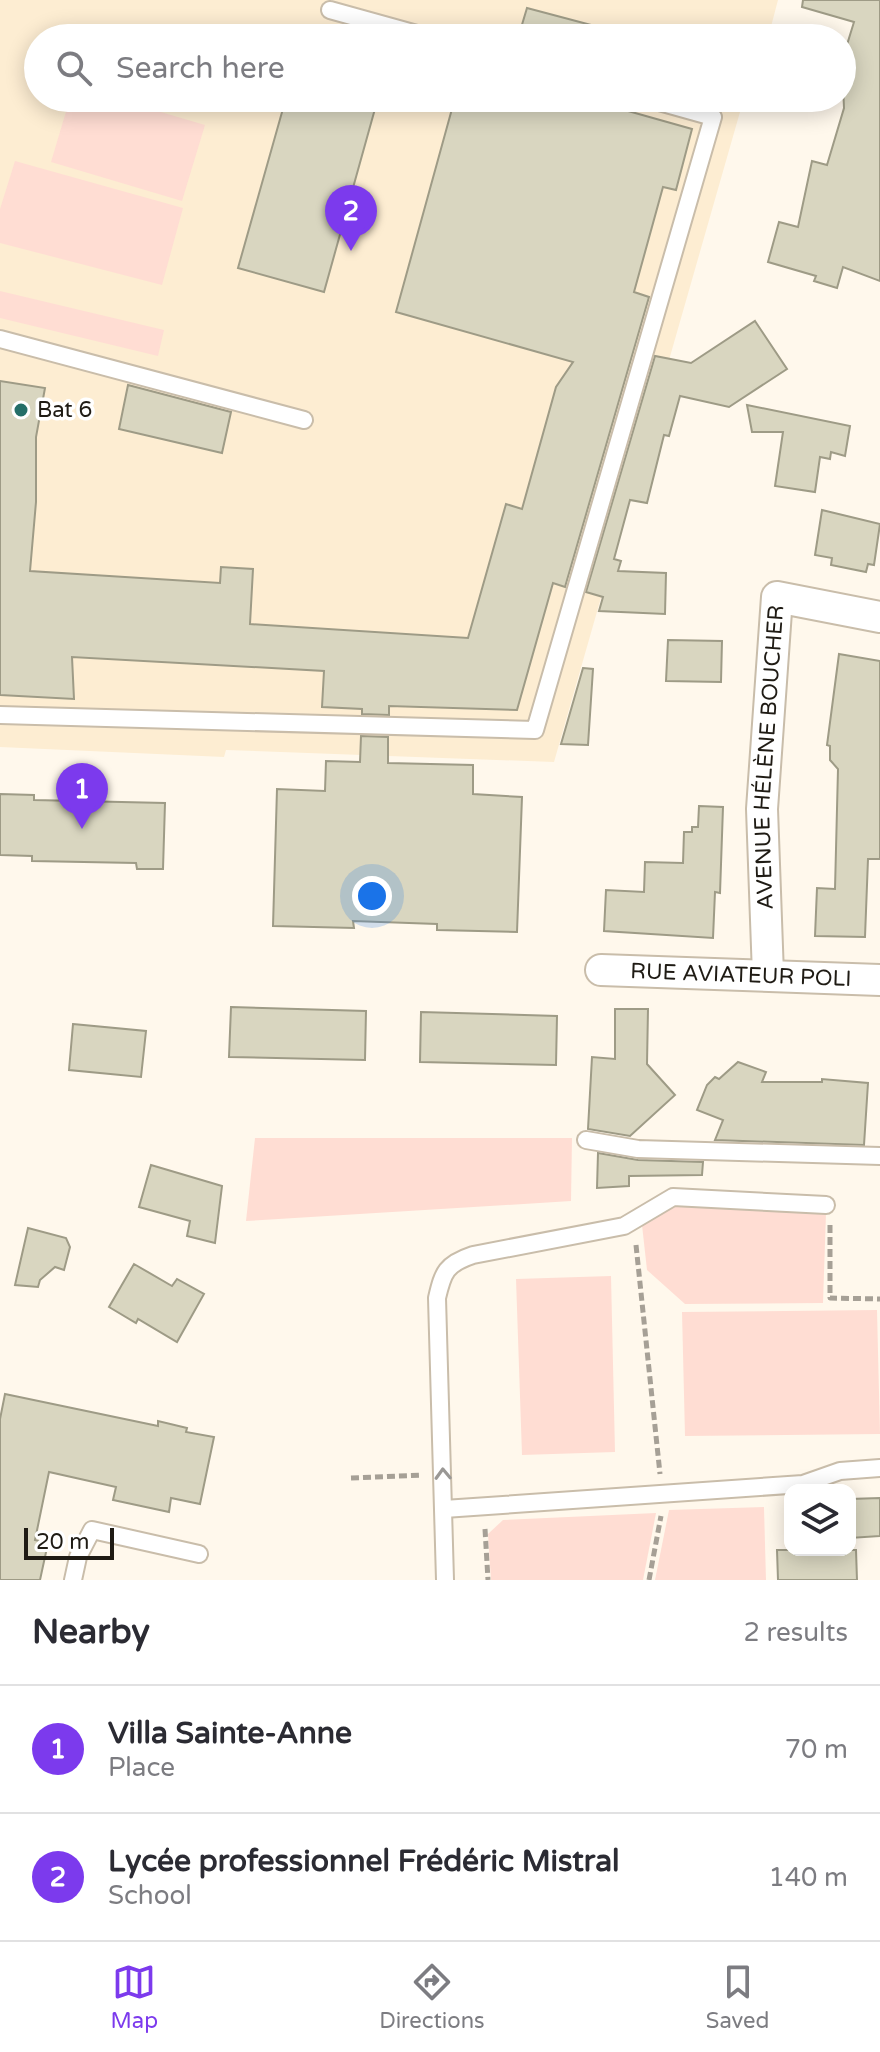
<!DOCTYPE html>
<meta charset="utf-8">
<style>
body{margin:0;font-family:"Varela Round",sans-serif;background:#f7f7f7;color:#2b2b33}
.controls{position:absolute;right:24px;bottom:24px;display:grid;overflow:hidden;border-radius:16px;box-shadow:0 4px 20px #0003}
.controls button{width:72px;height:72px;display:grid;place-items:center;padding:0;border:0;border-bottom:2px solid #e1e1e2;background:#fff;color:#2b2b33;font:40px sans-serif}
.scale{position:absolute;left:24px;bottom:20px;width:90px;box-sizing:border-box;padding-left:8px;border:4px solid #1f1b14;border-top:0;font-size:22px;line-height:28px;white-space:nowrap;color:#1f1b14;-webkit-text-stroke:6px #fff;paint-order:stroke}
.you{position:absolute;left:372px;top:896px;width:28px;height:28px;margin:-20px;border:6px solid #fff;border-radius:50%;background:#1a73e8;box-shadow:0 0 0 12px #1a73e833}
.badge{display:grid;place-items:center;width:52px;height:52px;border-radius:50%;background:#7c3aed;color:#fff;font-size:26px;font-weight:700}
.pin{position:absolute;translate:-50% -66px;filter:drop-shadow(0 2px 4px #0008)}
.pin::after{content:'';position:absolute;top:42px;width:28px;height:24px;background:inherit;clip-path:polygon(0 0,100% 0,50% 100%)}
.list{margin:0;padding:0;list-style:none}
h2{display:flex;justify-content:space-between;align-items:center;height:104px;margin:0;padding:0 32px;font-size:34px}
h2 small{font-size:26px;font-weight:400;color:#7c7c81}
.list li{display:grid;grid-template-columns:52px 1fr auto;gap:24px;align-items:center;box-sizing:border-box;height:128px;padding:0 32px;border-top:2px solid #e1e1e2}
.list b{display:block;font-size:30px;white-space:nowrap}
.list p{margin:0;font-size:26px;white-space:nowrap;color:#7c7c81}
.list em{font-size:26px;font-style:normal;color:#7c7c81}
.icon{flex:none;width:44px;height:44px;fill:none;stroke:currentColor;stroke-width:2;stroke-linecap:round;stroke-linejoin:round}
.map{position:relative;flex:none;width:880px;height:1580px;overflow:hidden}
.search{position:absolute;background:#fff;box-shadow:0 4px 20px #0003;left:24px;right:24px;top:24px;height:88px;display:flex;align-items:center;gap:20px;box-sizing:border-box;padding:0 28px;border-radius:44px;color:#7c7c81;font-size:30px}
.sheet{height:360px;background:#fff}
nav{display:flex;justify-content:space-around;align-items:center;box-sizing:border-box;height:112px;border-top:2px solid #e1e1e2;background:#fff;font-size:22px;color:#7c7c81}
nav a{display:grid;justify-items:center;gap:4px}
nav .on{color:#7c3aed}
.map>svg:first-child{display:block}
.built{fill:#fdedd2}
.green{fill:#ffddd3}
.building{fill:#d9d6c0;stroke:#9e9b86;stroke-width:2}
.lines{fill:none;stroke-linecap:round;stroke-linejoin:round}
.lane-casing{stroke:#c9bdaa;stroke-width:20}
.street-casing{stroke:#c9bdaa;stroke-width:34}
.path{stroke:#a6a096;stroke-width:5;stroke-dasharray:8 4;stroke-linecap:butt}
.lane{stroke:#fff;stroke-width:16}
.street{stroke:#fff;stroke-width:30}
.oneway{stroke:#9a9895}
.poi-dot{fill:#246e68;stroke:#fff;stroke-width:3}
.labels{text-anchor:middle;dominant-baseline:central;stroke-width:7;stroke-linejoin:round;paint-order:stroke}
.poi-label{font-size:22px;fill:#1f1b14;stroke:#fff;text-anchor:start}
.street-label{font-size:22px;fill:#1f1b14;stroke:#fff}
</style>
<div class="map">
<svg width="880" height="1580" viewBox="0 0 880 1580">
<rect width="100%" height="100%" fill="#fff8ec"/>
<path class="built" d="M0 0H778L768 38H38V98H744L554 762 226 750 224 757 0 747Z"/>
<g class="green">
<path d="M70 98H113L205 125 182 201 51 162Z"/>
<path d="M15 161 183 208 162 285 0 243V209Z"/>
<path d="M0 291 164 330 158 356 0 318Z"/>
<path d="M255 1138H572L571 1201 246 1221Z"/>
<path d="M670 1206 826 1213 823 1303 685 1304 647 1270 642 1225Z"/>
<path d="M611 1276 615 1452 522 1455 516 1279Z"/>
<path d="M877 1310 880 1434 685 1436 682 1312Z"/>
<path d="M764 1507 766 1580H655L669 1510Z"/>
<path d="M656 1513 643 1580H491L488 1534 503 1520Z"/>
</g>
<g class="building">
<path d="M803 0H880V281L843 267 837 288 814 281 816 276 768 262 779 222 798 227 812 161 827 165 844 108 842 61 854 22 802 7Z"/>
<path d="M527 8 610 30 609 38H518Z"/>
<path d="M286 98H378L324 292 238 268Z"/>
<path d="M455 98H582L692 129 676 190 663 187 634 292 649 297 565 587 553 583 517 710 389 706V715L362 714V709L322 707 324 671 72 657 74 699 0 695V381L45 388 36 437V502L30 571 220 583 221 567 253 569 250 624 468 638 506 504 522 509 556 387 573 362 396 312Z"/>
<path d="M755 321 787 369 729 407 680 396 669 436 664 435 647 503 630 500 614 559 621 561 618 571 666 573 665 614 599 611 603 597 586 592 655 356 691 363Z"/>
<path d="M128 385 231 412 222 453 119 429Z"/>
<path d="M747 405 850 426 845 456 831 452 830 459 820 457 815 492 775 486 783 432H752Z"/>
<path d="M822 510 880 524 874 565 868 564 866 572 831 565 832 558 815 555Z"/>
<path d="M668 640 722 641 721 682 666 681Z"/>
<path d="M839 654 880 661V859H868L865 937 815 936 817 888 835 889 838 769 830 760V746L827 745Z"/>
<path d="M583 668 593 669 588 745 561 744Z"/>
<path d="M361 736 388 737V763L473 765V794L522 797 517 932 437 930V924L353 921 354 928 273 926 277 789 325 791 326 761 360 762Z"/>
<path d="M0 794 34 795V800L165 803 163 869H137L136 863 32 861V856L0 855Z"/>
<path d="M699 806 723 807 720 893 715 892 713 938 604 931 606 890 644 892 645 862 683 863 684 832H692V827H698Z"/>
<path d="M231 1007 366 1011 365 1060 229 1057Z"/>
<path d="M615 1009H648L647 1064 675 1095 630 1136 588 1129 592 1057 615 1059Z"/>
<path d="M421 1012 557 1016 556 1065 420 1062Z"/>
<path d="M73 1024 146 1031 141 1077 69 1070Z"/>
<path d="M738 1062 766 1072 762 1082H822V1079L868 1083 864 1145 715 1140 723 1120 697 1110 707 1085 715 1077 719 1079Z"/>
<path d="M598 1153 638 1160 703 1162 702 1175 629 1176V1186L597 1188Z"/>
<path d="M151 1165 222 1186 215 1243 187 1236 190 1221 139 1207Z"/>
<path d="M28 1228 66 1238 70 1247 64 1270 55 1267 40 1280 38 1287 15 1285Z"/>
<path d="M134 1264 172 1286 177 1279 204 1294 177 1342 138 1319 136 1323 109 1307Z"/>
<path d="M5 1394 158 1426V1421L187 1428 186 1432 214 1437 200 1504 171 1498 169 1512 113 1500 116 1487 49 1472 35 1540 48 1543 40 1580H0V1419Z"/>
<path d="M880 1498V1536L850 1538V1499Z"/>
<path d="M777 1550H856L857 1580H778Z"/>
</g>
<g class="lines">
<g class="lane-casing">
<g id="lane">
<path d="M330 10 431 38"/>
<path d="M0 339 304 420"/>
<path d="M0 715 535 730 713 117 645 98"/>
<path d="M586 1140 638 1149 880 1156"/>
<path d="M444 1509 803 1484 840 1471 880 1468"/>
<path d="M73 1580 78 1557 92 1530 199 1554"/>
<path d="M445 1580 437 1298C443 1272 446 1264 473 1255L624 1226 673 1197 826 1205"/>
</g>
</g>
<g class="street-casing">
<g id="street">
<path id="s1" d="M601 970 880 980"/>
<path id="s2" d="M768 975 762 809 777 597 880 617"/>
</g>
</g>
<g class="path">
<path d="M830 1225V1298L880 1299"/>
<path d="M636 1245 660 1474"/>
<path d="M351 1478 422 1475"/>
<path d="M485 1529 488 1580"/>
<path d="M649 1580 661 1516"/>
</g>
<use href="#lane" class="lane"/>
<use href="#street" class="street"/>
</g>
<defs><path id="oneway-chevron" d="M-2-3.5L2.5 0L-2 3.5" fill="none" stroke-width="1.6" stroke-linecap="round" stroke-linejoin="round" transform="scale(2)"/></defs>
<use class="oneway" href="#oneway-chevron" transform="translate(443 1474) rotate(-92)"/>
<circle class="poi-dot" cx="21" cy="410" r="8"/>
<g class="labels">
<g class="poi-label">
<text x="37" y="410">Bat 6</text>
</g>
<g class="street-label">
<text stroke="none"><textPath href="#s2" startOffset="218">AVENUE HÉLÈNE BOUCHER</textPath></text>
<text stroke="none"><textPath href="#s1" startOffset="140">RUE AVIATEUR POLI</textPath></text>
</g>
</g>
</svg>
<div class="controls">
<button><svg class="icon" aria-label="layers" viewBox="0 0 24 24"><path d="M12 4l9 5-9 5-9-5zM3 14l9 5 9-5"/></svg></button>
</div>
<div class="scale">20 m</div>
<div class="you"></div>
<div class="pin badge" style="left:82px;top:829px">1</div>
<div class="pin badge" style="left:351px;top:251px">2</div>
<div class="search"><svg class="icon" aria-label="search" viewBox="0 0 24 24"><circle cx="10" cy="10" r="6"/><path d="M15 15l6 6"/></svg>Search here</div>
</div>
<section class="sheet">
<h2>Nearby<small>2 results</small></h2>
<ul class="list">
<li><span class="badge">1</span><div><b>Villa Sainte-Anne</b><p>Place</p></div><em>70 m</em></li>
<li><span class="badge">2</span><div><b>Lycée professionnel Frédéric Mistral</b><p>School</p></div><em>140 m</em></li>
</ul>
</section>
<nav>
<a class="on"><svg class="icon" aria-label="map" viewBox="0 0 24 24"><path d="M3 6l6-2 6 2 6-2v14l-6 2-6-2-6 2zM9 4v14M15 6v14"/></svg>Map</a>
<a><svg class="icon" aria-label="directions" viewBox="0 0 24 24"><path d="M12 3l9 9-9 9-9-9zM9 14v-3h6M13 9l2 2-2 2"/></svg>Directions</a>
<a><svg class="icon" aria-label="saved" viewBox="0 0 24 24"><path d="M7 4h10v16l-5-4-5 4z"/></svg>Saved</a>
</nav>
